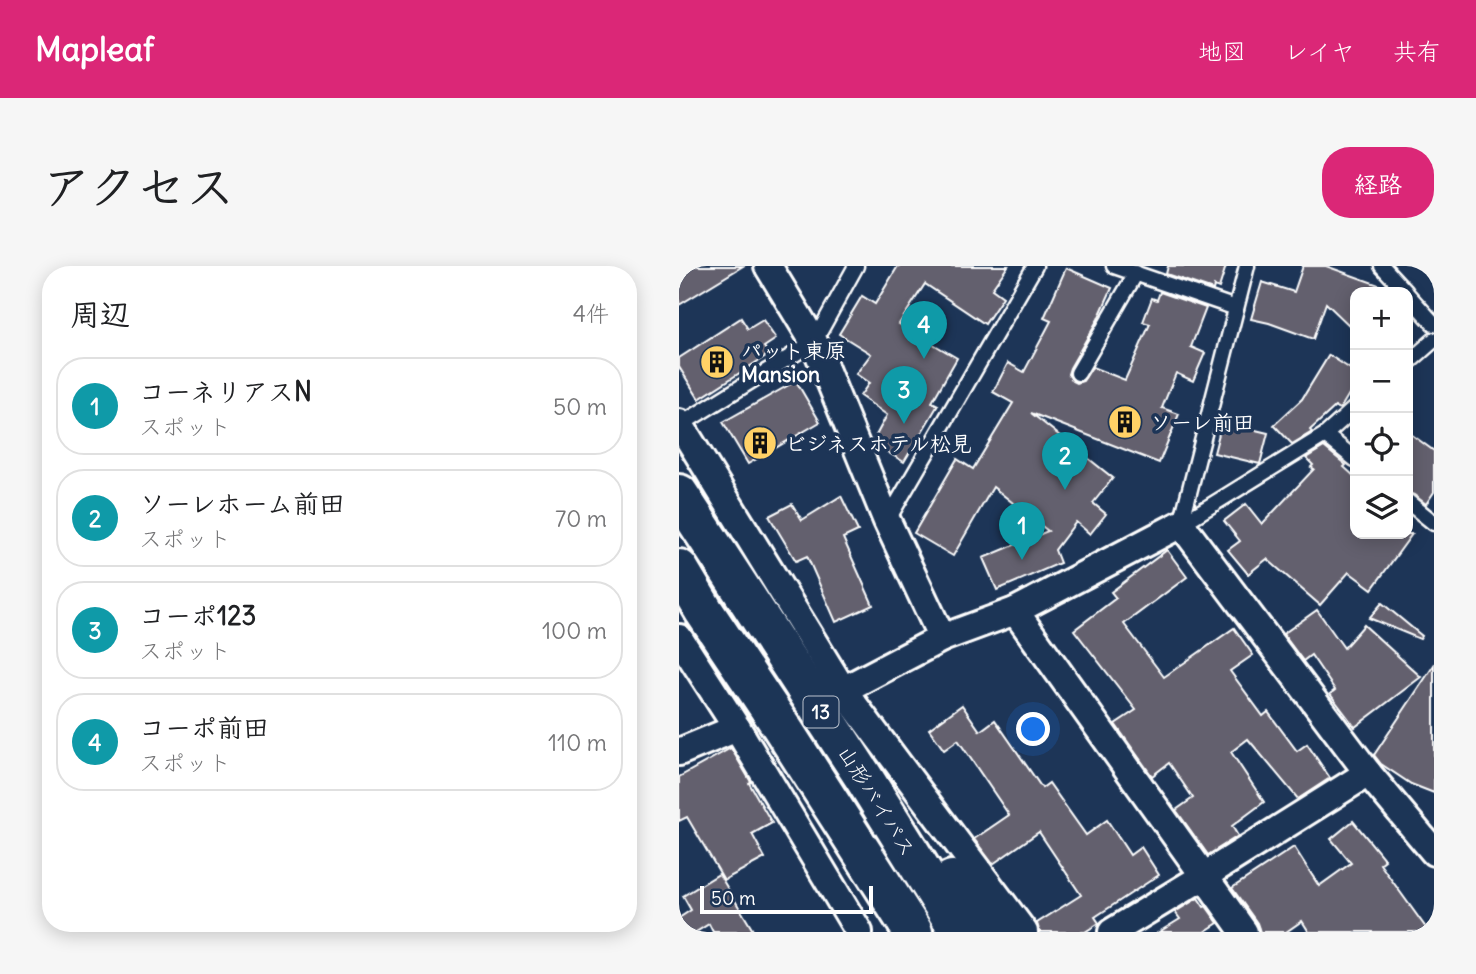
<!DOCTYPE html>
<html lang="ja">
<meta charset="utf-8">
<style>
body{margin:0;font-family:Delius,"Klee One",sans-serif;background:#f6f6f6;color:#202124}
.controls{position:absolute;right:21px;top:21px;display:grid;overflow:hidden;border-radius:14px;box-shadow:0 4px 18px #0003}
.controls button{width:63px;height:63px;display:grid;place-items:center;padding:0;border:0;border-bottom:2px solid #e0e0e0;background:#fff;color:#202124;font:35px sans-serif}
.scale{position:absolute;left:21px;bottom:18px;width:173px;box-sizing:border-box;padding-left:7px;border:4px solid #fff;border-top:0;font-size:19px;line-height:24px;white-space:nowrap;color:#fff;-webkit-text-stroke:5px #1d3557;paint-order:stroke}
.you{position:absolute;left:355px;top:464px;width:24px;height:24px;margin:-18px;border:5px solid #fff;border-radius:50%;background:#1a73e8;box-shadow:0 0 0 10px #1a73e833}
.badge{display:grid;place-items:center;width:46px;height:46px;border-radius:50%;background:#db2777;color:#fff;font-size:23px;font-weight:700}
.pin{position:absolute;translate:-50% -58px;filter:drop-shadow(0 2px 4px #0008)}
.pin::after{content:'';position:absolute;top:37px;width:24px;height:21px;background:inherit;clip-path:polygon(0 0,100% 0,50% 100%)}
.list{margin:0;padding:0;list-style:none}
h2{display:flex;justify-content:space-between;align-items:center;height:91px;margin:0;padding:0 28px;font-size:30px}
h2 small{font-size:23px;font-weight:400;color:#757577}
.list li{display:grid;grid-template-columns:46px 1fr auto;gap:21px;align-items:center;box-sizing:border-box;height:98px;margin:0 14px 14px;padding:0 14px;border:2px solid #e0e0e0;border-radius:28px}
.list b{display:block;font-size:26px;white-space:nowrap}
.list p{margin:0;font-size:23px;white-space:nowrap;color:#757577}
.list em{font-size:23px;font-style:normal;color:#757577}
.icon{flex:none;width:38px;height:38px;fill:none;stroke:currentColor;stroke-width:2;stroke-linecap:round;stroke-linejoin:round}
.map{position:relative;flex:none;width:755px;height:666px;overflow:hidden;border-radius:28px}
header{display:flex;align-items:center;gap:42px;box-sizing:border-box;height:98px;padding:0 35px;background:#db2777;color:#fff}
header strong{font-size:33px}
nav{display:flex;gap:38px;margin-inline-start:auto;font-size:24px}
.intro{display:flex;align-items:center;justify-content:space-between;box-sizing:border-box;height:168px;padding:0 42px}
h1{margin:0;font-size:49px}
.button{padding:18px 32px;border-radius:28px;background:#db2777;color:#fff;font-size:24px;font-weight:700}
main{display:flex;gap:42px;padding:0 42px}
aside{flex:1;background:#fff;border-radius:28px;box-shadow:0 4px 18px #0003}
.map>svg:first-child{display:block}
.building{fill:#63606e;stroke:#fff;stroke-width:2}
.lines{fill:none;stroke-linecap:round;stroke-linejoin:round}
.service-casing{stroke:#fff;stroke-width:19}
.minor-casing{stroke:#fff;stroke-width:32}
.trunk-casing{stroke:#fff;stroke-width:44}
.service{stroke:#1d3557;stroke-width:14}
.minor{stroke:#1d3557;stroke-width:26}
.trunk{stroke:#1d3557;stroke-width:38}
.labels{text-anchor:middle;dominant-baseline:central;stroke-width:7;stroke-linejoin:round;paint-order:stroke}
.shield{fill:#1d3557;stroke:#bbc2cd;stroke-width:2}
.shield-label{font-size:19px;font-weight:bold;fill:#fff}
.poi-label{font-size:21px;font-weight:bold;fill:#fff;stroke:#1d3557;text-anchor:start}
.street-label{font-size:21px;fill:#fff;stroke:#1d3557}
</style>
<header>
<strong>Mapleaf</strong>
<nav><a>地図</a><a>レイヤ</a><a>共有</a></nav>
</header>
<div class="intro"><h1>アクセス</h1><a class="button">経路</a></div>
<main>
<aside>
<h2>周辺<small>4件</small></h2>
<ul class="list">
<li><span class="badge" style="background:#0f9aa8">1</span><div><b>コーネリアスN</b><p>スポット</p></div><em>50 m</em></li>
<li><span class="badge" style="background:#0f9aa8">2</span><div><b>ソーレホーム前田</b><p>スポット</p></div><em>70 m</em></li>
<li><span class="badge" style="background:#0f9aa8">3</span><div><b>コーポ123</b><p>スポット</p></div><em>100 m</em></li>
<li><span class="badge" style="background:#0f9aa8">4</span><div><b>コーポ前田</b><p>スポット</p></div><em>110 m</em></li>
</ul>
</aside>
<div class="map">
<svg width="755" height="666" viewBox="0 0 755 666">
<rect width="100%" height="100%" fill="#1d3557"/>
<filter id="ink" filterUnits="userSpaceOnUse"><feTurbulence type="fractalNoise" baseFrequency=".0143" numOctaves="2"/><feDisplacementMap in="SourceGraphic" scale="14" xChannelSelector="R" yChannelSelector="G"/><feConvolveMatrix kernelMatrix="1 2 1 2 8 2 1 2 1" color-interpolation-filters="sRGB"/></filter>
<g filter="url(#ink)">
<g class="building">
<path d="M0 0H64L0 39Z"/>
<path d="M219 0H329L313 23 324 31 306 58 246 18 220 58 278 92 253 136 259 139 225 196 193 177 208 149 181 130 190 117 177 108 192 88 160 68 183 30 196 38Z"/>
<path d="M489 0H547L540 22 535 20 534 24 487 8Z"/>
<path d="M624 0H647L711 23 713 26H676V65L647 37 634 73 590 57 572 53 583 16 615 26Z"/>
<path d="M387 2 433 22 419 53 391 102 389 108 394 115 398 117 404 115 413 101 446 114 471 58 464 56 473 32 478 34 481 26 527 42 512 81 526 87 514 115 497 107 483 142 500 148 480 197 352 147 434 212 414 237 427 248 411 268 397 256 376 284 381 297 318 324 304 292 369 265 314 221 274 290 235 267 278 193 294 203 334 137 314 126 329 97 345 106 372 55 365 52Z"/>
<path d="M62 52 69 63 84 54 97 73 85 81 90 88 20 133 0 101V92Z"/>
<path d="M650 89 676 106V118L661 143 656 141 631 164 633 166 613 178 595 159 623 133Z"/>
<path d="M117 115 141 156 69 198 44 156Z"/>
<path d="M543 156 589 167 581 198 535 187Z"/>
<path d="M729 166 755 185V226L747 238 735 229 729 227Z"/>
<path d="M645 181 667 199 665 201 676 211V268H733L693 323 670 306 641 339 588 293 569 308 549 284 561 275 545 255 567 238 583 258 635 203 632 201 634 199 627 192Z"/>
<path d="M162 230 179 265 164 272 194 339 157 356 128 290 117 295 90 250 113 238 123 254Z"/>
<path d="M488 284 508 311 445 358 485 411 555 362 574 389 551 405 584 450 589 446 618 485 628 478 651 512 619 533 569 473 552 486 585 536 553 560 559 570 529 589 497 544 514 532 490 497 473 510 436 458 457 444 395 364 437 332 432 326Z"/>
<path d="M703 337 743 370 741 373 690 352Z"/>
<path d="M638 344 665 382 685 359 742 411 676 461 651 428 656 424 632 389 624 395 604 368Z"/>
<path d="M755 399V527L732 518 702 498 695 489Z"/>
<path d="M283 439 301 465 316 454 363 522 370 517 407 569 428 554 451 589 462 581 480 609 416 651 420 657 406 666H360L358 657 402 629 360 566 314 598 295 573 330 549 279 474 265 484 250 463Z"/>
<path d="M52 482 72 516 70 517 93 557 73 568 86 592 45 614 8 551 0 555V511Z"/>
<path d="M674 555 706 594 701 598 750 666H630L623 655 607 666H581L578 657 553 622 615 581 640 620 672 597 652 573Z"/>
<path d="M40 608 75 666H34L30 658 17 666H0V652L12 644 4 630Z"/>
<path d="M519 632 525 641 527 640 539 657 525 666H480L501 653 496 646Z"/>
</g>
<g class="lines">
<g class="service-casing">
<g id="service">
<path d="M435 0 557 42"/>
<path d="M703 0 727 26"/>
<path d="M729 29 755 58"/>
<path d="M729 97 755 74"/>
<path d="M399 107 457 7"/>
<path d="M1 159 135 76 177 0"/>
<path d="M646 169 676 193"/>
<path d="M729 236 755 257"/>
<path d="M208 255 356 0"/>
<path d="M502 258 568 0"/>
<path d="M502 258 646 169 676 142"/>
</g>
</g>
<g class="minor-casing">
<g id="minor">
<path d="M89 0 135 76 208 255 263 372"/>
<path d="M0 157 164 424 345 666"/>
<path d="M336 345 565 666"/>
<path d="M0 372 58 462 180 666"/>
<path d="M164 424 263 372 336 345 502 258 689 507 755 586"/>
<path d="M0 486 58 462"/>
<path d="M433 666 525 610 689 507"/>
</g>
</g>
<g class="trunk-casing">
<g id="trunk">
<path d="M0 228 185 512 281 666"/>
<path d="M0 303 25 345 102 460 234 666"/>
<path d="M273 614 291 635 314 666"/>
</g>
</g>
<use href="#service" class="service"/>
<use href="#minor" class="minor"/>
<use href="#trunk" class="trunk"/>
</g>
</g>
<defs>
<g id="building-disc" transform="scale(1.75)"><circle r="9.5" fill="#ffd166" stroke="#1d3557"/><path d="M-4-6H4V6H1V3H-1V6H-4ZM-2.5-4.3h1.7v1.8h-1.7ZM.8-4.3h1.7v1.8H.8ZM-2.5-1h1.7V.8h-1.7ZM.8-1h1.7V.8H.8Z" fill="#111"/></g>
</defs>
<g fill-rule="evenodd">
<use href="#building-disc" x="38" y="96"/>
<use href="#building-disc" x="446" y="156"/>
<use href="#building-disc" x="81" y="177"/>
</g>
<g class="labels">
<rect class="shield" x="124.5" y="430.5" width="35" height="31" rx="5"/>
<g class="shield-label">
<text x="142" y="446">13</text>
</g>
<g class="poi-label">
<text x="62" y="84">パット東原<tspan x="62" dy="24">Mansion</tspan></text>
<text x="471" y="156">ソーレ前田</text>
<text x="106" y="177">ビジネスホテル松見</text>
</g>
<g class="street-label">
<text transform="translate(198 535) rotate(58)">山形バイパス</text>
</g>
</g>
</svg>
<div class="controls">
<button>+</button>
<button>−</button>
<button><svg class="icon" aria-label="locate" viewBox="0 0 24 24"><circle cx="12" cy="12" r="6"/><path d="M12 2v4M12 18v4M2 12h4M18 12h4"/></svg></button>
<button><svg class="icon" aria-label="layers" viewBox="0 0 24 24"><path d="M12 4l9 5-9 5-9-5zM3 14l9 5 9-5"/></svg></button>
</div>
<div class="scale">50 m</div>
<div class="you"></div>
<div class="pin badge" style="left:343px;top:294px;background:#0f9aa8">1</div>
<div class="pin badge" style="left:386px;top:224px;background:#0f9aa8">2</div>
<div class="pin badge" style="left:225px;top:158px;background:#0f9aa8">3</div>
<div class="pin badge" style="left:245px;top:93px;background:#0f9aa8">4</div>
</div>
</main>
